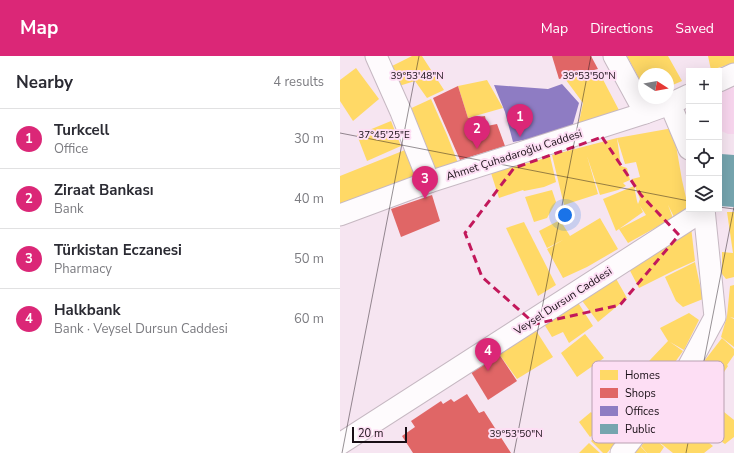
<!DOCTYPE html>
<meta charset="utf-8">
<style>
body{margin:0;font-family:"Nunito Sans",sans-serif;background:#f7f7f7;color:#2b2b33}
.controls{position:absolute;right:12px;top:12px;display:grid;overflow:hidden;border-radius:0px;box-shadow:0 4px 16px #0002}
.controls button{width:36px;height:36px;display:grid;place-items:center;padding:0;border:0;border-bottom:1px solid #e1e1e2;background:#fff;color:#2b2b33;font:20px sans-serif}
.compass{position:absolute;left:298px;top:12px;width:36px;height:36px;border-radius:50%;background:#fff;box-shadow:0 4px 16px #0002;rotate:101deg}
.scale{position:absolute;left:12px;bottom:10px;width:55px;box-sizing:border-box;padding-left:4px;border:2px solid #190f16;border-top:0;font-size:11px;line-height:14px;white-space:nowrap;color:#190f16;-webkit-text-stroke:3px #fddef4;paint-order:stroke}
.you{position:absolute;left:225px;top:159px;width:14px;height:14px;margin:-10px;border:3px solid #fff;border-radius:50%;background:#1a73e8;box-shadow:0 0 0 6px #1a73e833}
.badge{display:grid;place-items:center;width:26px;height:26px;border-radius:50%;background:#db2777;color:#fff;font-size:13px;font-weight:700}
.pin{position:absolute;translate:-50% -33px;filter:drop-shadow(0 1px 2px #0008)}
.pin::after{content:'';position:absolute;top:21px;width:14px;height:12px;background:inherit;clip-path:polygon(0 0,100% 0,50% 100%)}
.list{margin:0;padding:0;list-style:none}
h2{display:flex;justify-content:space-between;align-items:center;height:52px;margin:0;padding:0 16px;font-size:17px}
h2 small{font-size:13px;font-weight:400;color:#7c7c81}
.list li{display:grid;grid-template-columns:26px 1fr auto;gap:12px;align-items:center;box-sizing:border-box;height:60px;padding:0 16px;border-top:1px solid #e1e1e2}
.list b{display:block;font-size:15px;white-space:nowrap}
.list p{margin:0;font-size:13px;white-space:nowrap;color:#7c7c81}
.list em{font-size:13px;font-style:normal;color:#7c7c81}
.icon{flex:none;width:22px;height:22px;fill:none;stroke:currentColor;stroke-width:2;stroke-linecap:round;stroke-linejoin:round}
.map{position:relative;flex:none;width:394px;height:397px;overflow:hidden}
header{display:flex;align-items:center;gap:24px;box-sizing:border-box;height:56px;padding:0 20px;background:#db2777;color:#fff}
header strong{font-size:19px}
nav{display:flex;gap:22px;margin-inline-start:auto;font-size:14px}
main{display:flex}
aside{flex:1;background:#fff}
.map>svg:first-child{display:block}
.green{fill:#f8d6ee}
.homes{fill:#ffd966;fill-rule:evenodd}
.shops{fill:#e06666}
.offices{fill:#8e7cc3}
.public{fill:#76a5af}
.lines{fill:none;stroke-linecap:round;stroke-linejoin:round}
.minor-casing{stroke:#c6b8c2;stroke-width:23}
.minor{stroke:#fefbfd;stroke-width:21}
.marked{fill:none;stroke:#c2185b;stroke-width:3;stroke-dasharray:8 5;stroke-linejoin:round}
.ticks{fill:none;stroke:#190f16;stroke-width:1;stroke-opacity:0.45}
.labels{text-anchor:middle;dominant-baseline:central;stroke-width:4;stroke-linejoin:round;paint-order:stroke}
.street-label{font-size:11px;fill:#190f16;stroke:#fddef4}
.key{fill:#fddef4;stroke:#b9a0b1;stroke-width:1}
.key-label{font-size:11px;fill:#190f16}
.ticks-label{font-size:10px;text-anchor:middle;fill:#190f16;stroke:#fddef4;stroke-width:4;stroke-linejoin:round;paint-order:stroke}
</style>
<header>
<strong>Map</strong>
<nav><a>Map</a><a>Directions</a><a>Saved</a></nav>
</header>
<main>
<aside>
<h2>Nearby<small>4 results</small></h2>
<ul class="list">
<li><span class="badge">1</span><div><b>Turkcell</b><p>Office</p></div><em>30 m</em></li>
<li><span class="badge">2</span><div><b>Ziraat Bankası</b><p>Bank</p></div><em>40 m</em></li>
<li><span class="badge">3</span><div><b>Türkistan Eczanesi</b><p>Pharmacy</p></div><em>50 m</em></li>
<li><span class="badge">4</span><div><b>Halkbank</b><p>Bank · Veysel Dursun Caddesi</p></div><em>60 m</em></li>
</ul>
</aside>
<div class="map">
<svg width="394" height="397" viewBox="0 0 394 397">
<rect width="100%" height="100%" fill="#f6e5f1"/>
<path class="green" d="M393 31 394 32V78H388L379 74V36L386 32Z"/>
<g class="homes">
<path d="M72 0H82L104 34 87 42 75 25 59 30 50 11Z"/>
<path d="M287 0H328L342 25 328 31V18H304V32Z"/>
<path d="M368 0H394V7L371 14Z"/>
<path d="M16 12 39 43 13 65 0 45V24Z"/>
<path d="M258 14 281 58 238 71 243 47 226 24Z"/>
<path d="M147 24 163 52 128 62 118 30Z"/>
<path d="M91 43 107 79 118 107 89 116 65 55Z"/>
<path d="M51 65 61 90 27 105 17 79Z"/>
<path d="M333 72 342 124 349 155 334 161 328 149 333 162 288 187 279 173 276 175 263 143 294 130 297 145 298 148 300 143 292 123 300 121 296 106 285 108 277 82 281 110 287 112 290 124 283 127 286 130 278 134 260 139 247 100 258 138 224 149 212 99 277 82ZM300 150 306 159 279 173 303 156Z"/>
<path d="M70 92 78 120 0 152V120Z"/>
<path d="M210 100 216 126 204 131 184 135 183 134 159 142 151 117 176 110 199 104Z"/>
<path d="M212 134 216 146 207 162 194 166 185 141Z"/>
<path d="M387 156H394V221L386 223 382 218V196L393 197Z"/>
<path d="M260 162 278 193 247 211 223 222 207 193 223 184 207 192 199 175 220 164 230 180Z"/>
<path d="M184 166 216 229 198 240 166 172Z"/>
<path d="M351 171 355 205 335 214 299 232 287 209Z"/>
<path d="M355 206 363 243 343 251 336 245 325 221Z"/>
<path d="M274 219 287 242 258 266 240 242Z"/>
<path d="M394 229V262L390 261 394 263V291L381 281 387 260 390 230Z"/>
<path d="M237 245 253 270 229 287 223 276 212 281 204 268Z"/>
<path d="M349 257 359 264 344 294 330 286 343 295 312 338 295 324 310 304 328 285 320 272Z"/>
<path d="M195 273 213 301 177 323 159 298Z"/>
<path d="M245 278 264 302 237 321 221 297Z"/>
<path d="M382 282 394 293V299L387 309 388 310 384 316 372 309 384 317 374 331 368 341 350 327 365 304Z"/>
<path d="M379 352 394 364V381L385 388 362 372Z"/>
<path d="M251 356 263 371 250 381 239 366Z"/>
<path d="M345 368 373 390 364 397H333L314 382 324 391 320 397H307L301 390 318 372 331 383Z"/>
<path d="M264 373 277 385 267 397H263L251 385Z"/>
<path d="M249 387 260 397H239Z"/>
<path d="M300 390 307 397H294Z"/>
</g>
<g class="shops">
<path d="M212 0H251L258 13 219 23Z"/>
<path d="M118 30 128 62 145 60 147 70 157 68 165 90 120 104 93 42Z"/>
<path d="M92 139 100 165 61 181 51 153Z"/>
<path d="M159 298 177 325 148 344 131 316Z"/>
<path d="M127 338 139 357 144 355 171 397H73L62 380 75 371 71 365 101 345 103 348 111 343 114 346Z"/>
</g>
<path class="offices" d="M222 28 239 47 231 75 173 86 165 56 154 29 208 33Z"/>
<path class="public" d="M381 98 394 99V151L379 150Z"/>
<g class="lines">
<g class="minor-casing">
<g id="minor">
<path d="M36 0 61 56 89 126"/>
<path d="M274 0 305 57"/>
<path d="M379 25 394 18"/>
<path d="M330 48 349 93"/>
<path d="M0 159 89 126 305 57 330 48 349 39"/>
<path d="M0 388 364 154"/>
<path d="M281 397 347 313 375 261 364 153"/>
</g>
</g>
<use href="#minor" class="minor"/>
</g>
<path class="marked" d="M262 81 301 139 339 179 280 249 195 268 142 221 125 177 174 112Z"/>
<path class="ticks" d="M0 77 349 145M379 151 394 153M2 397 79 0M174 397 251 0M346 397 394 151"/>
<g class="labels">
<g class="street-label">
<text transform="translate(174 99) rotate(-18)">Ahmet Çuhadaroğlu Caddesi</text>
<text transform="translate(223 245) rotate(-33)">Veysel Dursun Caddesi</text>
</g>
</g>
<rect x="252" y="305" width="132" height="82" rx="6" class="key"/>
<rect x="260" y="314" width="18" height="10" fill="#ffd966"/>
<rect x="260" y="332" width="18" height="10" fill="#e06666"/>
<rect x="260" y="350" width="18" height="10" fill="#8e7cc3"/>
<rect x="260" y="368" width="18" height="10" fill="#76a5af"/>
<g class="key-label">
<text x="285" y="323">Homes</text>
<text x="285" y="341">Shops</text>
<text x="285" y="359">Offices</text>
<text x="285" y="377">Public</text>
</g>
<g class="ticks-label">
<text x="77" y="23">39°53'48"N</text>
<text x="249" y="23">39°53'50"N</text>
<text x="44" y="82">37°45'25"E</text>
<text x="176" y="381">39°53'50"N</text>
</g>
</svg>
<div class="controls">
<button>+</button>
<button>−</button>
<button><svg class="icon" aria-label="locate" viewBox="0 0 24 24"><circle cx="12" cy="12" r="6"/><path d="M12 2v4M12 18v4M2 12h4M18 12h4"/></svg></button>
<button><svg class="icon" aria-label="layers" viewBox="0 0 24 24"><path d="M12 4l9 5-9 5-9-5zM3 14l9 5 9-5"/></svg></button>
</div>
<svg class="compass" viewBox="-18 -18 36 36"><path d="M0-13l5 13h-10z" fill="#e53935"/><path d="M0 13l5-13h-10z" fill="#7c7c81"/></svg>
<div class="scale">20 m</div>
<div class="you"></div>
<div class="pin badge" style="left:180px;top:81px">1</div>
<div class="pin badge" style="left:137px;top:93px">2</div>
<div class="pin badge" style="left:85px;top:143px">3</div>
<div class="pin badge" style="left:148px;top:315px">4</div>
</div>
</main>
